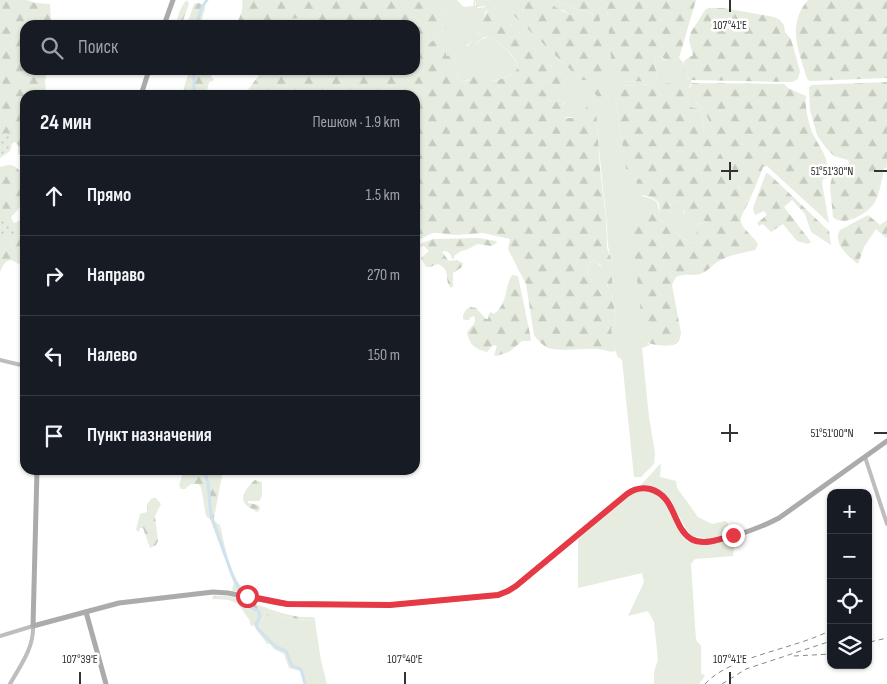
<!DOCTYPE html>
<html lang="ru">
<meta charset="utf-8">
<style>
body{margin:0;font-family:"Sofia Sans Condensed",sans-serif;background:#20242c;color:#f1f3f6}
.controls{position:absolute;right:15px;bottom:15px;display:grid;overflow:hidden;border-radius:10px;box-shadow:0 1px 4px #0004}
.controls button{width:45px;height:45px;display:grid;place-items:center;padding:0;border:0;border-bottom:1px solid #363941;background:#171b24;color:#f1f3f6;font:25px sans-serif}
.stop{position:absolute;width:15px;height:15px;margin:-11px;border:4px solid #e63946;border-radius:50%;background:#fff}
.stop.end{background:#e63946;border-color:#fff;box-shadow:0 1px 5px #0008}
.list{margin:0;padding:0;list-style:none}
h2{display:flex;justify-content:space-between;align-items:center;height:65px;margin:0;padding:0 20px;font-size:21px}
h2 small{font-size:16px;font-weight:400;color:#9ea1a6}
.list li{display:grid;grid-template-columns:32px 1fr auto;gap:15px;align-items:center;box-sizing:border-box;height:80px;padding:0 20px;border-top:1px solid #363941}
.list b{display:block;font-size:19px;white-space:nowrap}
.list em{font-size:16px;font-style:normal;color:#9ea1a6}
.icon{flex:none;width:28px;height:28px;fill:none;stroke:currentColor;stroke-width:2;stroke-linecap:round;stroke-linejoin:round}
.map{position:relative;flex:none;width:887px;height:684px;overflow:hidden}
.search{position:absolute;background:#171b24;box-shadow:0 1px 4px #0004;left:20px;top:20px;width:400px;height:55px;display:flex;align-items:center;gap:12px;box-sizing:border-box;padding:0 18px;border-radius:15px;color:#9ea1a6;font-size:19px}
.panel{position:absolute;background:#171b24;box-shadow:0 1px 4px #0004;left:20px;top:90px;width:400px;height:385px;border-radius:15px}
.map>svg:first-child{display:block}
.grass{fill:#e6ecdf}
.forest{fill:url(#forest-firs)}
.park{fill:url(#park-dots)}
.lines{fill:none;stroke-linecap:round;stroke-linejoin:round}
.river{stroke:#cfe2ee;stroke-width:3}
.secondary{stroke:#bdbdbd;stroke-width:4}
.primary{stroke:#ababab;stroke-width:5}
.rail{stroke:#888;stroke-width:1;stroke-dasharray:5 4;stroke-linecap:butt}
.route{stroke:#e63946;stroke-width:6}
.ticks{fill:none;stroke:#333;stroke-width:2}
.ticks-label{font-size:12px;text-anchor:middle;fill:#333;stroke:#fff;stroke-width:5;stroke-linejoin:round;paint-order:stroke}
</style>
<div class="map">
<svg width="887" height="684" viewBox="0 0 887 684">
<defs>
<pattern id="forest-firs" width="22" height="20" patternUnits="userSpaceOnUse" patternTransform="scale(1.25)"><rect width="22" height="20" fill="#e6ecdf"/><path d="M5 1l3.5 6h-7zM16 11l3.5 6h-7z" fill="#c6cbc0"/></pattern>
<pattern id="park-dots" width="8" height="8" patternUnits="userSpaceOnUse" patternTransform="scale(1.25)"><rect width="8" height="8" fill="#e6ecdf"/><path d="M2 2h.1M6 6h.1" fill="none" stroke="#c6cbc0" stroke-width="1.8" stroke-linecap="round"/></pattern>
</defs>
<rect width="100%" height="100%" fill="#fff"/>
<g class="grass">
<path d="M430 0H457L464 7 473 6 474 0H476L475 6 478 8 486 7C487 12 479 33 476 38 473 41 469 43 466 46 480 45 479 38 489 37 500 43 515 55 518 68 513 75 500 80 491 81L489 78 469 79 462 82C455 75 453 69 455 60L446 56 445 45 436 39 431 42 427 39 428 37 443 31 449 24 447 16Z"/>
<path d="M487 0H556L570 7 592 13 593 17 590 19 574 18 563 10 524 9 521 13 507 9 582 81 599 23 598 0H606L614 80 617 82 654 81 657 77 654 59 660 56 664 60 675 61 679 58 683 62 682 65 687 78 691 80 692 83 689 86 695 102 704 109 716 138 747 190 757 183 748 203 709 133 704 132C701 126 704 117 701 110L691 107 679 86 674 83 620 86 615 94 626 168 637 171 641 174 642 196C655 200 658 198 659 213L669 215 671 202 679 201 684 206 683 212 693 226 707 221 708 225 697 241 693 244 679 236 672 226 661 221 651 212 643 324 644 340 650 345 642 348 649 417 655 453 654 464 641 477H634L622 360 617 356 611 329 616 322 612 293V281H604C609 286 609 290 606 296L603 295C594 285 585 277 588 263L596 261 600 266 612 261C606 246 608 231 606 215 602 179 598 144 596 107L584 112 576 117H563L560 114V110L564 103 560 99 554 103H550C549 95 541 91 540 83L544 80 549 83 568 80 553 68Z"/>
<path d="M303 18 325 25H276L287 19Z"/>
<path d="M661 463 660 477 676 481 677 488 698 517 712 524 725 521 728 523 729 534 712 539 692 536C675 518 671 482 640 486Z"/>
<path d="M639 491C676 487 667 536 694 544 708 548 719 540 733 540L734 546 733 556 695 559 691 564 696 640 701 646V673L705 676 699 684H654V672L658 660 654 622 648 611 628 616 644 582 642 573 578 588V539L628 496Z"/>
<path d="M214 518V521L220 525C225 543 228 577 244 588L243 592 233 591 232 589 234 584 210 519Z"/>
<path d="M269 614 288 618 315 621 321 661 327 684H304L300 671 289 668 284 654 274 649 270 644H267C263 637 257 632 254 625L251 626 249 620 256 622 262 619 265 615Z"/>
</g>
<g class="forest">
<path d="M0 0H27L35 3 50 4 51 23 43 25H25V70H47L45 81 46 92 57 95H42L36 92 34 95H25V162L18 153V145L15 142 10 144 0 152Z"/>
<path d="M187 0 189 4 182 23 184 24 188 21 194 4 198 3 205 5V9L200 25H176C178 16 180 6 187 0Z"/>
<path d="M242 0H430L447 16 449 24 443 31 428 37 427 39 431 42 436 39 442 38 446 45V56L451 55 454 56C457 68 451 71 462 82 473 80 475 71 489 72L491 81C499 81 513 75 518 68 516 55 500 43 489 37H484L469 49 466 48 479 33 480 24 487 12 485 6 476 7V0H487L553 68 568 80V85C558 87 553 85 544 80L540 83C541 91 549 95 550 103H554L560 99 564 100 560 114C570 123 582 115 588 105H594L596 107 600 168 606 219 607 248 612 261 610 266C603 267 601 266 596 261L588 263C585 277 594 285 603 295H606C610 289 609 282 601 281L599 277 605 273 608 274 612 278V293L616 322 611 329 616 351C610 353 604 349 597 349 583 348 567 351 553 349 545 348 539 342 534 335L526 284 508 249 510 239 483 233 456 235 438 233H432L415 242V95H330L326 91 324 93 326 95H244L263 70H415V25H325L303 18 287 19 276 25H255L254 21 246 25H236C240 16 244 10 242 0Z"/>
<path d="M535 0C554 1 575 25 593 17L592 13 570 7 556 0H598L605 78 603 80H581L507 9 509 6 516 7 519 12 521 13 524 9 520 6 521 4Z"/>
<path d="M606 0H696L679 58C672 64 666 61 660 56L654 59 657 77 654 81 617 82 613 80Z"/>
<path d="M808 0H887V78L810 81 807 79C799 50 786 26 808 0Z"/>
<path d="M708 8H724L774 17 780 20 784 25 785 32 791 39 800 71 798 79 792 82 691 80C685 77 684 72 682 65L685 60 693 55 689 40 691 32 705 10Z"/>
<path d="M185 70H210L212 72 211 77 214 79 213 81 209 82 206 95H197L195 92 189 95H183C183 87 187 81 188 73Z"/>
<path d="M887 82V167L884 169C882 179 880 191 876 200 870 213 844 228 833 217L830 186 835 165 847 167 849 163 848 160 834 156 826 148 817 135 810 110 809 87 812 85Z"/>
<path d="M674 83 679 86 691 107 701 110C704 117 701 126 704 132L709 133 748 203C746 208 742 213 741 218 739 228 755 236 758 245L755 250C742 253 727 255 716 263 710 267 707 272 700 274 691 276 684 273 676 277L672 285 681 333C680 337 680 341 676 344 670 347 649 346 644 340L632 235 633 215 637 212H651L661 221 672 226 679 236 693 244 697 241 696 234 698 229 705 228 708 224 706 221 693 226C688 223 683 212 683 206L679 201 671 202 669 215 666 217C654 214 663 207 657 201 649 192 634 201 637 180L641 178V174L637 171 626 169 615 94 616 88 620 86Z"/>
<path d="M692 83 784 84 788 88 806 96C805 105 807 116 810 126 816 147 831 153 827 178L823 179 822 183 829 223 767 166 763 167 757 183 747 191 744 190 716 138 704 109 692 99 689 90Z"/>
<path d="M586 84H604L603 102 586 85Z"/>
<path d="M8 165C27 165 25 193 20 206 18 212 13 213 11 218L14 223 25 219V253L22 256 21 263 18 264C9 255 3 264 0 272V167Z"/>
<path d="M766 173 769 174 829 231 831 245 811 232 805 214 792 200 784 207 811 242 808 244 797 241 783 224 771 232 763 224 759 226 757 223 767 215 764 211 755 215 753 208Z"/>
<path d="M868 215 880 225 887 220V237L886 238 876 229 864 247 858 264C849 257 832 243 840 230Z"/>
<path d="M479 238 496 241 497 243 491 246 478 244 466 250 461 251 454 256V259H452C451 254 447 249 442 252L449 261 457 260 463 263 462 267 453 273V286L451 288C443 278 452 271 438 264L430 267H426L421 258 429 251 424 246 419 247 417 245 433 239Z"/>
<path d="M512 275 518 276 531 339 530 341H522L509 352 496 356 494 355 497 346 495 345 492 346 487 352C475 349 470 345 467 333 469 326 478 325 474 316L471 317 469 320H466L463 319C463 313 465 310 470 307L476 308 486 319H488L489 314 491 312 494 314C508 304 504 288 512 275Z"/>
<path d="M184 470H223L214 518 210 519 206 516 201 487 198 484H191L185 489H181L179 485Z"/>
<path d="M255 480 262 482V496L259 501H248V503L258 505 260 507 259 511 256 512C254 509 249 508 246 505 238 497 249 485 255 480Z"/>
<path d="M152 498H156L161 504 155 516 158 541 156 545 150 548 143 528H140L139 532 136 530 140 514 147 512V504Z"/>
<path d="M213 596C248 593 275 619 312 617L315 618V621L265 615C250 635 246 609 236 603 228 598 220 600 212 599Z"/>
</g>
<g class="park">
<path d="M0 133 14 134 10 151 0 158Z"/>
<path d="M0 217 21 231 19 236H0Z"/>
</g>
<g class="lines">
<g class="river">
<path d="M196 25 202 7 207 0"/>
<path d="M194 95V70"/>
<path d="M204 470 208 483 211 515 232 574 241 593"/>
<path d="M242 597 248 605 259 612 260 617 256 624 258 629 276 647 286 651 292 666 301 669 305 684"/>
</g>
<g class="secondary">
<path d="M0 360 25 366"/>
<path d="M865 457 887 524"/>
<path d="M0 636 33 626C34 648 20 666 10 684"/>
</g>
<g class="primary">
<path d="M164 25 173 0"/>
<path d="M141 95 149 70"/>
<path d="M37 470 33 626 119 603 213 592 228 593 278 603 295 604 390 605 498 595 508 591 516 586 627 494C634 489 641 487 649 489 677 496 672 531 694 540 712 547 762 527 779 518L887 441"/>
<path d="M86 612 106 684"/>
</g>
<g class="rail">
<path d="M868 616H870"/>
<path d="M870 642 887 638"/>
<path d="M794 656 831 654"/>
<path d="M705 684C730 656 796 649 831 630"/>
<path d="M722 684 746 669 831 641"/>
</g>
</g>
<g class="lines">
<path class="route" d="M247 596 287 604 390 605 498 595 508 591 516 586 627 494C634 489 641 487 650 489 676 496 672 527 691 539 704 546 721 539 733 535"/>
</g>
<path class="ticks" d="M730 0V12M730 162V180M721 171H738M874 171H887M730 424V442M721 433H738M874 433H887M80 672V684M405 672V684M730 672V684"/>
<g class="ticks-label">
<text x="730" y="29">107°41'E</text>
<text x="832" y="175">51°51'30"N</text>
<text x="832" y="437">51°51'00"N</text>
<text x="80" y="663">107°39'E</text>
<text x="405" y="663">107°40'E</text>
<text x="730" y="663">107°41'E</text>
</g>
</svg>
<div class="controls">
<button>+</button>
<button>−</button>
<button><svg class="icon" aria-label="locate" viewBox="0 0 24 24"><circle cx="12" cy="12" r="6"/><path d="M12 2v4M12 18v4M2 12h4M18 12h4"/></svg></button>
<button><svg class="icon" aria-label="layers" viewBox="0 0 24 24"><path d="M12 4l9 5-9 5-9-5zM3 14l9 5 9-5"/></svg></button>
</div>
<div class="stop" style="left:247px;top:596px"></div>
<div class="stop end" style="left:733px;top:535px"></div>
<div class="search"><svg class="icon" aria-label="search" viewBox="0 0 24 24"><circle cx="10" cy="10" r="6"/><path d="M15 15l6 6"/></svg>Поиск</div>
<section class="panel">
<h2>24 мин<small>Пешком · 1.9 km</small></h2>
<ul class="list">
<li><svg class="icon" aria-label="ahead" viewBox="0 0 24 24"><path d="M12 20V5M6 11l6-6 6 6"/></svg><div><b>Прямо</b></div><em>1.5 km</em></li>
<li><svg class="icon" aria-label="right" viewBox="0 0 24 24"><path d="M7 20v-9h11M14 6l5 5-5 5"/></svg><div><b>Направо</b></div><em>270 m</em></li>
<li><svg class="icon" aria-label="left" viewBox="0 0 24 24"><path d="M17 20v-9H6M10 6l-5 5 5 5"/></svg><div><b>Налево</b></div><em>150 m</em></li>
<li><svg class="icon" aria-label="arrive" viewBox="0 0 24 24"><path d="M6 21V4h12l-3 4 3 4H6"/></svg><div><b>Пункт назначения</b></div></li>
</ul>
</section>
</div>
